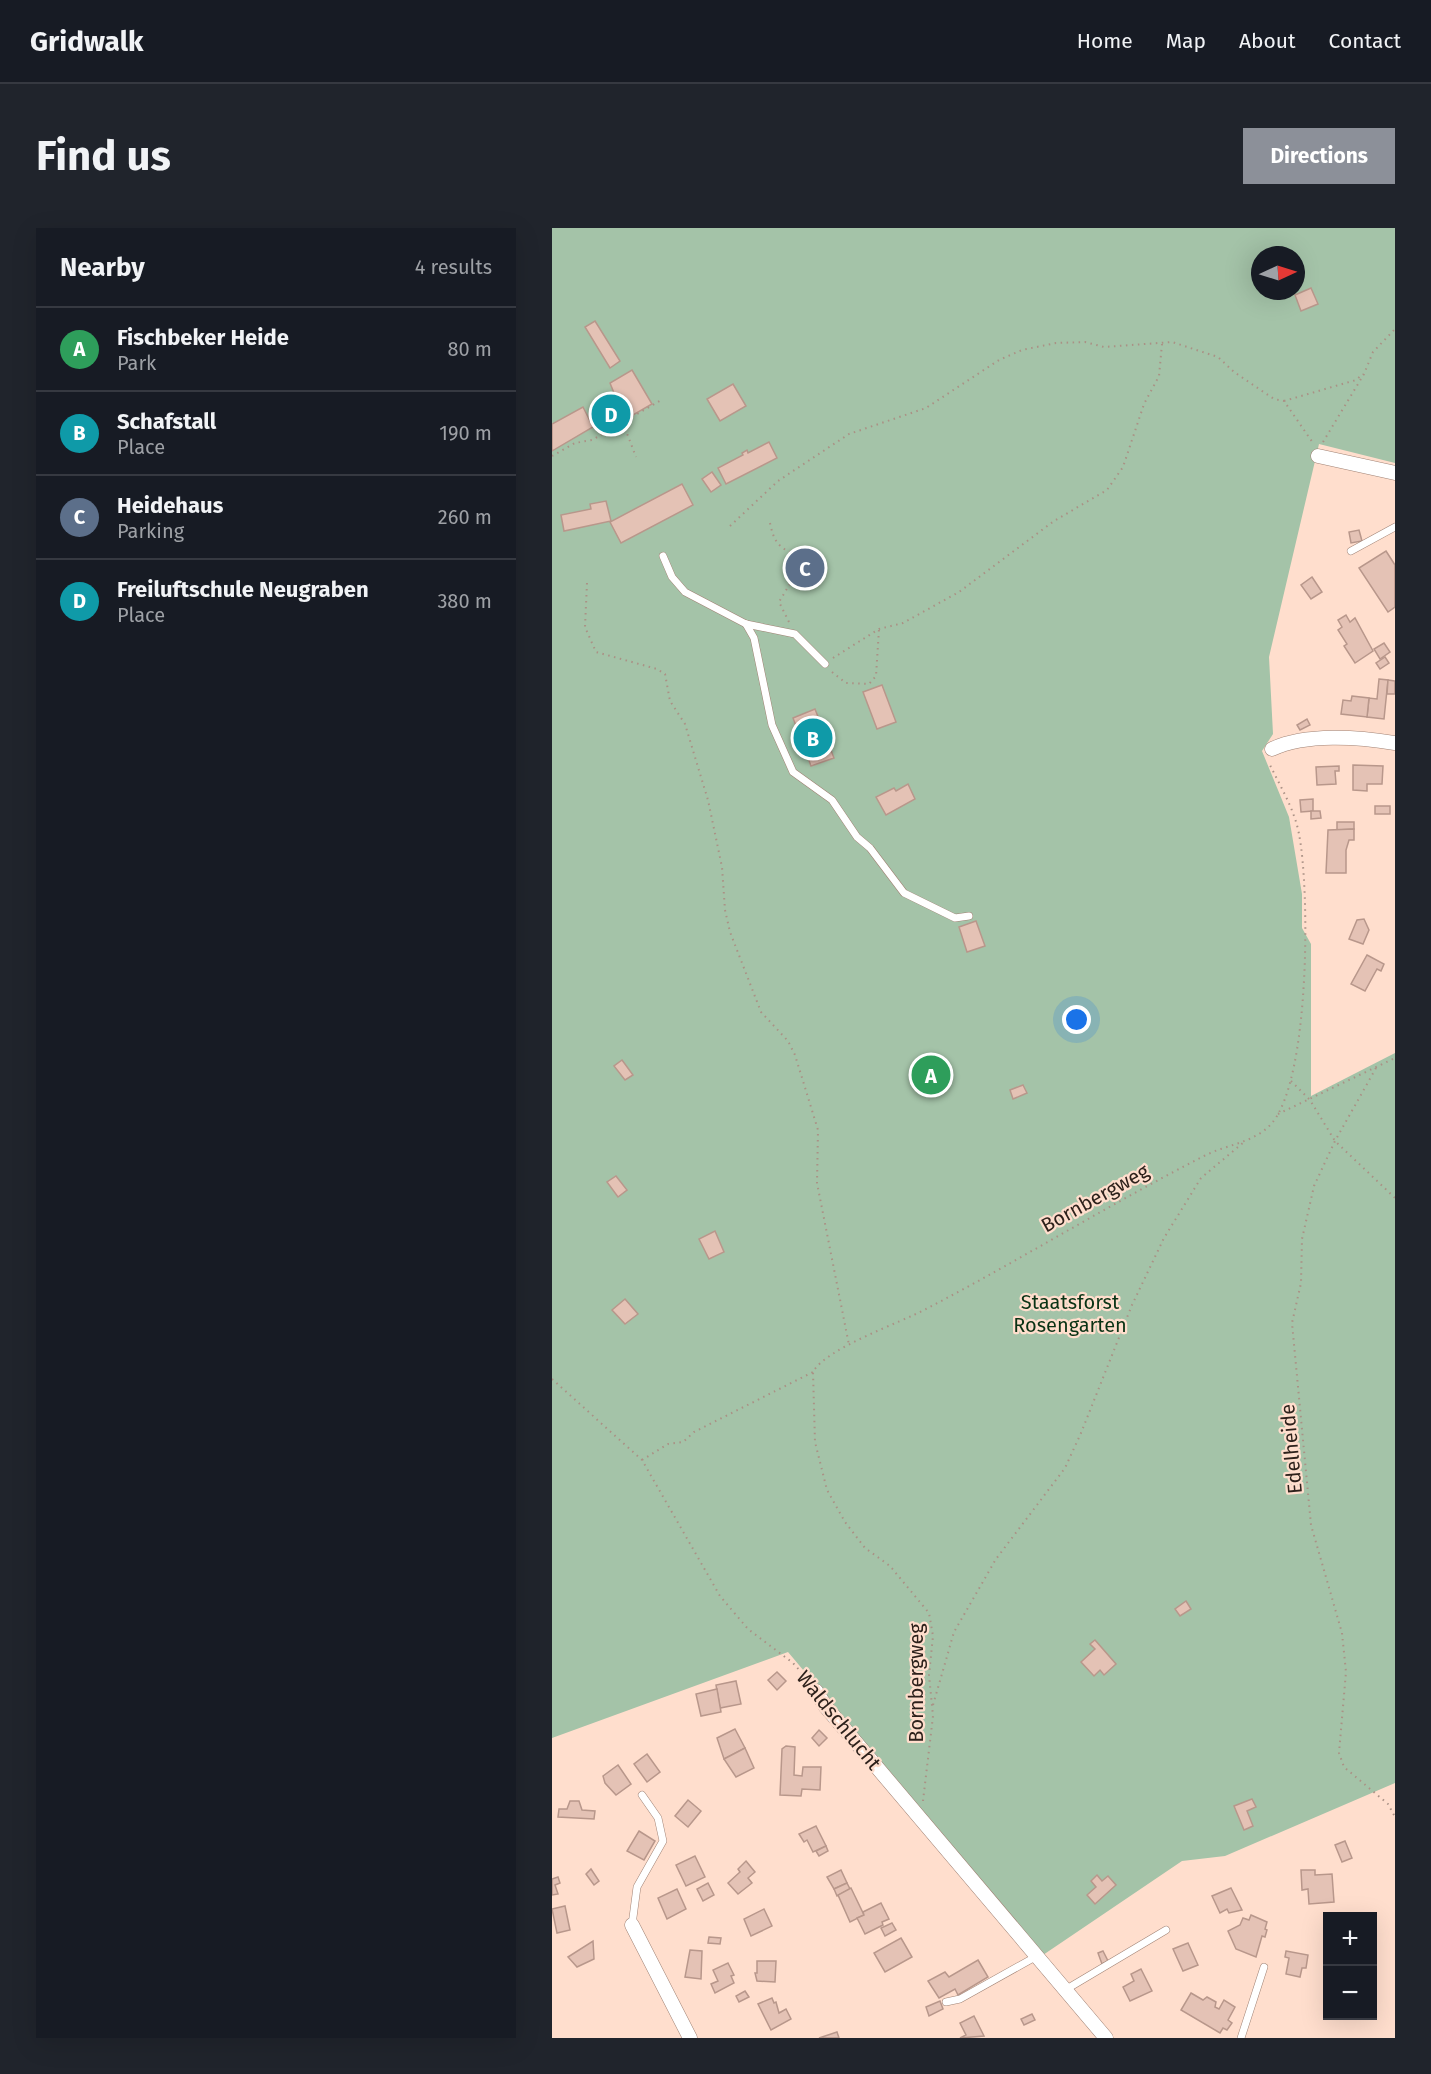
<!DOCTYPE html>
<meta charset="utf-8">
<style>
body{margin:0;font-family:"Fira Sans",sans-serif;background:#20242c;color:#f1f3f6}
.controls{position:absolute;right:18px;bottom:18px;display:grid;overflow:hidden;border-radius:0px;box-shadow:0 6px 24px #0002}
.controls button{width:54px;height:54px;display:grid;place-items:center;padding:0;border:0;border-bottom:2px solid #363941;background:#171b24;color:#f1f3f6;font:30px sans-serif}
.compass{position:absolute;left:699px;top:18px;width:54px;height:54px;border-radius:50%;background:#171b24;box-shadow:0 6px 24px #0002;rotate:86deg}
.you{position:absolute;left:525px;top:792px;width:21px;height:21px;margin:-15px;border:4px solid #fff;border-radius:50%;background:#1a73e8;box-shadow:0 0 0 9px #1a73e833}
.badge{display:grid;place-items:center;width:39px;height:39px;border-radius:50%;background:#8c9099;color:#fff;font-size:20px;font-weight:700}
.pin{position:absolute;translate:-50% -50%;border:3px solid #fff;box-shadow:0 2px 6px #0006}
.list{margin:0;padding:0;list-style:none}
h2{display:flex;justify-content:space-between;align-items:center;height:78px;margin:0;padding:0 24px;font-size:26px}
h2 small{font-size:20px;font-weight:400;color:#9ea1a6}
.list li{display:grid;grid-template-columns:39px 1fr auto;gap:18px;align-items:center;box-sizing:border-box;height:84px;padding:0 24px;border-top:2px solid #363941}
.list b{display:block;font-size:22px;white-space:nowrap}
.list p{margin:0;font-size:20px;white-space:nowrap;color:#9ea1a6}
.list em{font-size:20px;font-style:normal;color:#9ea1a6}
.map{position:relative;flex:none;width:843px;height:1810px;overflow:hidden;border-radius:0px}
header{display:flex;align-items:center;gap:36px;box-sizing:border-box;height:84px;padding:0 30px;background:#171b24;border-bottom:2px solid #363941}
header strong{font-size:28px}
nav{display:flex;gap:33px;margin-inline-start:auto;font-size:21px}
.intro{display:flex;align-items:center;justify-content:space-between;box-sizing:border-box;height:144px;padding:0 36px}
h1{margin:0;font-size:42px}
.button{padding:15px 27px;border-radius:0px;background:#8c9099;color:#fff;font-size:21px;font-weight:700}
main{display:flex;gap:36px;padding:0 36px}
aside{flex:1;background:#171b24;border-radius:0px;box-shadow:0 6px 24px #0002}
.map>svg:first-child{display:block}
.green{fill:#a4c3a8;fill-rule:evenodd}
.building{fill:#e4c2b5;stroke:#b8978b;stroke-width:1.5}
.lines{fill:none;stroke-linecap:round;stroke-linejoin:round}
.lane-casing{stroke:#a08274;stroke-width:8}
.street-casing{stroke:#a08274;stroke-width:15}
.path{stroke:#aa9185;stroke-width:2;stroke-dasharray:1.5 4.5;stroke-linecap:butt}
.lane{stroke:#fff;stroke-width:7}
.street{stroke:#fff;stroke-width:14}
.labels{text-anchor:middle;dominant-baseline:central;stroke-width:4.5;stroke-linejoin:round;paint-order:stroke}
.street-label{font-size:20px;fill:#2d211b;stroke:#ffdecd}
.park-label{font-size:20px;fill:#093214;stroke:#ffdecd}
</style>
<header>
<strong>Gridwalk</strong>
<nav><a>Home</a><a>Map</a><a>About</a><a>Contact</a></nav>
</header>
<div class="intro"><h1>Find us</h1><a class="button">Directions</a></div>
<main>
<aside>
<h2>Nearby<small>4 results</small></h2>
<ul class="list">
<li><span class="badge" style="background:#2e9e5b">A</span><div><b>Fischbeker Heide</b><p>Park</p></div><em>80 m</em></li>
<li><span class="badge" style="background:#0f9aa8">B</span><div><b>Schafstall</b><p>Place</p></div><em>190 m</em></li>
<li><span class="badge" style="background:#5c6f8a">C</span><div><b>Heidehaus</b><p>Parking</p></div><em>260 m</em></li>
<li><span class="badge" style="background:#0f9aa8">D</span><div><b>Freiluftschule Neugraben</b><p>Place</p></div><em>380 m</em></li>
</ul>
</aside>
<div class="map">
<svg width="843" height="1810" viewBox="0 0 843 1810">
<rect width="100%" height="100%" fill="#ffdecd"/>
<path class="green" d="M0 0H843V235L767 216 717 429 721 506 710 523 737 589 750 666V700L759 716V868L843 825V1555L673 1628 630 1633 491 1727 236 1424 0 1510ZM708 27H744V63H708Z"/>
<g class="building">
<path d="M759 60 766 76 749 83 743 67Z"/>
<path d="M43 93 68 133 58 140 33 99Z"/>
<path d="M80 142 100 176 81 187 69 167 64 170 58 155Z"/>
<path d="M181 156 194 178 168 193 155 171Z"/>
<path d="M69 167 81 187 50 206 37 186Z"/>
<path d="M31 179 41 199 0 223V196Z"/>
<path d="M217 214 225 230 174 256 166 240 191 227 190 225 195 222 196 225Z"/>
<path d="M160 244 169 257 159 264 150 251Z"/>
<path d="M130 256 141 277 69 315 58 294Z"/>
<path d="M54 273 59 293 12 303 9 287 39 281 38 276Z"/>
<path d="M807 302 810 313 799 315 797 304Z"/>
<path d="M834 323 843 337V379L836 384 807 340Z"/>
<path d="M760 349 770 364 759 371 749 357Z"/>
<path d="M794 387 798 394 803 390 821 423 803 435 792 418 795 416 786 402 790 399 786 392Z"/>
<path d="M832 415 838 424 828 431 822 421Z"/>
<path d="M833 429 837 435 828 441 824 435Z"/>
<path d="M827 451 836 452 832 491 815 489 817 470 825 471Z"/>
<path d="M836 452 843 453V466H835Z"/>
<path d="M330 457 344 494 325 501 311 464Z"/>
<path d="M800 468 817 470 815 489 789 486 791 472 799 473Z"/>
<path d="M263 481 282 530 259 538 241 490Z"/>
<path d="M755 491 758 497 748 502 745 497Z"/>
<path d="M801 537 831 538 830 556H815V563L801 562Z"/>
<path d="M787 538V543H783L784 556 765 557 764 539Z"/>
<path d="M356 556 363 571 334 587 324 569 342 560 344 563Z"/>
<path d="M761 571V583L749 584 748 572Z"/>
<rect x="823" y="578" width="15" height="8"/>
<path d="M759 583H768L769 590 759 591Z"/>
<path d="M785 594H802V601L785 602Z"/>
<path d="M802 601V612H797L794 622V645H774L776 602Z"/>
<path d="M812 691 817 702 811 716 797 711 805 692Z"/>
<path d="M424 693 433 718 415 724 407 699Z"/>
<path d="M815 727 832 736 829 743 825 741 813 763 799 756Z"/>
<path d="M70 832 81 847 73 852 62 838Z"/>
<path d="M471 857 475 865 461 871 458 862Z"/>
<path d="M64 948 75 962 66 969 55 954Z"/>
<path d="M163 1003 172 1024 157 1031 147 1011Z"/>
<path d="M73 1071 86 1086 73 1096 60 1082Z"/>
<path d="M634 1373 639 1381 628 1388 623 1381Z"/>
<path d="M543 1412 564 1436 552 1447 548 1442 542 1448 529 1434 543 1421 538 1416Z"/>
<path d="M225 1444 234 1453 225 1462 216 1452Z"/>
<path d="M184 1453 189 1476 168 1480 164 1457Z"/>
<path d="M165 1461 169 1484 149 1488 144 1466Z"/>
<path d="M183 1501 193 1520 172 1531 165 1510Z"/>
<path d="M267 1502 275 1510 267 1518 260 1510Z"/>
<path d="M234 1518 243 1519 242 1547 250 1548 251 1539H269L268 1562 250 1561 249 1568 228 1567 230 1521Z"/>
<path d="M193 1520 202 1540 184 1549 172 1531Z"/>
<path d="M95 1526 108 1544 95 1554 82 1536Z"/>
<path d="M66 1537 79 1556 64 1567 53 1555 51 1548Z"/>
<path d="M700 1571 704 1579 695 1583 701 1598 692 1602 682 1578Z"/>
<path d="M136 1572 149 1583 136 1599 123 1588Z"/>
<path d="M18 1573H27L30 1582 43 1583 42 1591 6 1589 7 1581H15Z"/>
<path d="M264 1598 274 1618 261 1624 255 1612 252 1614 247 1606Z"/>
<path d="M87 1603 103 1613 92 1632 75 1623Z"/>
<path d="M793 1613 800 1630 790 1634 783 1617Z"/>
<path d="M274 1618 276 1623 267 1628 264 1623Z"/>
<path d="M143 1628 153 1649 134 1658 124 1637Z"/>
<path d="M194 1633 203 1644 196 1650 200 1655 186 1666 176 1655 188 1644 186 1641Z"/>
<path d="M39 1641 47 1653 42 1657 34 1646Z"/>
<path d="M289 1642 295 1655 282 1661 275 1649Z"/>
<path d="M749 1642H763V1647L780 1646 782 1674 757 1676 756 1661 750 1662Z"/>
<path d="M545 1647 550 1653 556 1648 564 1657 543 1676 535 1667 544 1659 539 1653Z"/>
<path d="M6 1649 8 1655 3 1657 6 1666 0 1667V1651Z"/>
<path d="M156 1655 162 1667 151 1673 145 1661Z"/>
<path d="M295 1655 298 1661 285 1668 282 1661Z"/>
<path d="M299 1660 312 1687 298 1694 286 1667Z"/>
<path d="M679 1660 690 1682 677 1685 675 1681 668 1685 660 1668Z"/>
<path d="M125 1661 134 1681 115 1691 106 1670Z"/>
<path d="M329 1675 337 1691 330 1694 331 1697 313 1706 305 1690 312 1687 311 1684Z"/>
<path d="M13 1678 18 1702 5 1705 0 1681Z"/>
<path d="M212 1681 220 1698 199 1708 192 1691Z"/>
<path d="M699 1687 715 1694 713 1701 715 1702 713 1709 710 1708 704 1729 684 1721 676 1703 688 1697 691 1690 697 1692Z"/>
<path d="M340 1695 344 1702 333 1708 329 1700Z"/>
<path d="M157 1709 169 1710 168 1716 156 1715Z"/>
<path d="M349 1710 360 1729 333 1744 322 1725Z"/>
<path d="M41 1713 42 1731 25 1739 16 1729Z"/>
<path d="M636 1715 646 1737 631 1743 621 1721Z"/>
<path d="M138 1722 150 1723 149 1751 133 1749Z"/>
<path d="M551 1723 556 1733 550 1736 546 1725Z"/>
<path d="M734 1723 756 1727 754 1740H750L748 1749 734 1746 737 1730 733 1729Z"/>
<path d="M426 1732 436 1749 406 1767 403 1761 387 1770 376 1753 393 1744 397 1749Z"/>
<path d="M205 1733H224L223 1754 205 1753 203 1745H205Z"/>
<path d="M176 1735 182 1747 179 1748 182 1755 163 1765 159 1756 166 1753 161 1742Z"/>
<path d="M589 1741 600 1763 578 1773 571 1759 582 1753 579 1746Z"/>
<path d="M193 1763 197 1769 187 1774 184 1768Z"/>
<path d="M639 1765 651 1772 655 1769 664 1774 663 1779 667 1781 672 1772 683 1779 676 1792 680 1795 675 1802 671 1800 668 1805 629 1782Z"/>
<path d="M220 1770 222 1775 224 1774 227 1785 234 1781 239 1791 219 1802 206 1776Z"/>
<path d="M388 1773 391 1781 377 1788 374 1779Z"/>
<path d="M480 1786 483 1792 472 1797 469 1791Z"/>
<path d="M422 1788 432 1808 408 1810 414 1807 408 1795Z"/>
<path d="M285 1804 287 1810H267Z"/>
</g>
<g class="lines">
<g class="lane-casing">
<g id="lane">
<path d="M799 323 843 299"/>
<path d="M111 328 120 349 133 364 194 396 243 406 273 436"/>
<path d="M194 396 202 410 220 497 241 544 280 572 305 609 318 620 352 665 403 690 417 688"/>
<path d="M80 1697 85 1659 111 1613 106 1590 90 1567"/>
<path d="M513 1762 614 1702"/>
<path d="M394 1774 408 1771 485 1728"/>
<path d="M689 1810 712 1739"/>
</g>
</g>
<g class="street-casing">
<g id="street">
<path d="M766 228 843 245"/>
<path d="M720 521C754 505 807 509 843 515"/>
<path d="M264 1463 274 1479 554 1810"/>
<path d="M80 1697 138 1810"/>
</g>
</g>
<g class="path">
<path d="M732 173 804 152 811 146"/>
<path d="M71 195 84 229"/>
<path d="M771 214 812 146 821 124 843 101"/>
<path d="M0 228 23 215 40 212 111 171"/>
<path d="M218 295C221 309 224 318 238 324"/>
<path d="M178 298 226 253 297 206 374 180 447 132 470 122 504 115 533 114 552 119 620 114 666 129 682 144 722 171 732 173 761 215"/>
<path d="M35 355 33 399 44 424 105 441 113 446 118 473 133 496 156 572 170 639 173 682 178 704 209 784 236 813 243 827 266 902 265 955 297 1117"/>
<path d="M237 394 227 374 242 349"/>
<path d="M281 430 327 401 351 395 407 364 502 293 555 262 571 239 592 176 607 148 610 116"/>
<path d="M280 444 294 455 317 456 324 448 327 401"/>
<path d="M824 840 783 913 762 958 750 1011 749 1055 740 1095 759 1297 790 1405 794 1444 787 1525 792 1539 836 1576 843 1589"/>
<path d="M739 853 758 872 783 913 843 970"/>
<path d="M726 886 843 830"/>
<path d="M0 1151 90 1232 168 1368 196 1401 241 1435 257 1453"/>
<path d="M90 1232 116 1216 131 1214 142 1204 261 1144"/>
<path d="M381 1477 402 1404 444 1331 513 1240 529 1205 580 1077 612 1010 649 950 692 914"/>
<path d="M371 1573 381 1488 377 1447 381 1408 377 1385 338 1338 313 1320 293 1294 275 1262 263 1214 261 1144C274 1120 348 1095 374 1081 468 1032 558 976 652 928 675 916 703 915 720 895 758 850 758 663 747 606 742 580 728 558 717 535"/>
</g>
<use href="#lane" class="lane"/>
<use href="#street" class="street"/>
</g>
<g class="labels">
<g class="street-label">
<text transform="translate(543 970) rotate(-29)">Bornbergweg</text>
<text transform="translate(739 1221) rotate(-95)">Edelheide</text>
<text transform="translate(364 1455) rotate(-90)">Bornbergweg</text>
<text transform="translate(287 1492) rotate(51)">Waldschlucht</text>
</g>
<g class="park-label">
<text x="518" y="1074">Staatsforst<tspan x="518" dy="23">Rosengarten</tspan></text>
</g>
</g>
</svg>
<div class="controls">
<button>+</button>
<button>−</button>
</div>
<svg class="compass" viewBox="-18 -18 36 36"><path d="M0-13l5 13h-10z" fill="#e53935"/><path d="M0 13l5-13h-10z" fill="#9ea1a6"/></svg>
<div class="you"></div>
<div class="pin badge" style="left:379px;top:847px;background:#2e9e5b">A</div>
<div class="pin badge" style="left:261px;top:510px;background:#0f9aa8">B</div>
<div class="pin badge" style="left:253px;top:340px;background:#5c6f8a">C</div>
<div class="pin badge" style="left:59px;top:186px;background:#0f9aa8">D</div>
</div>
</main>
